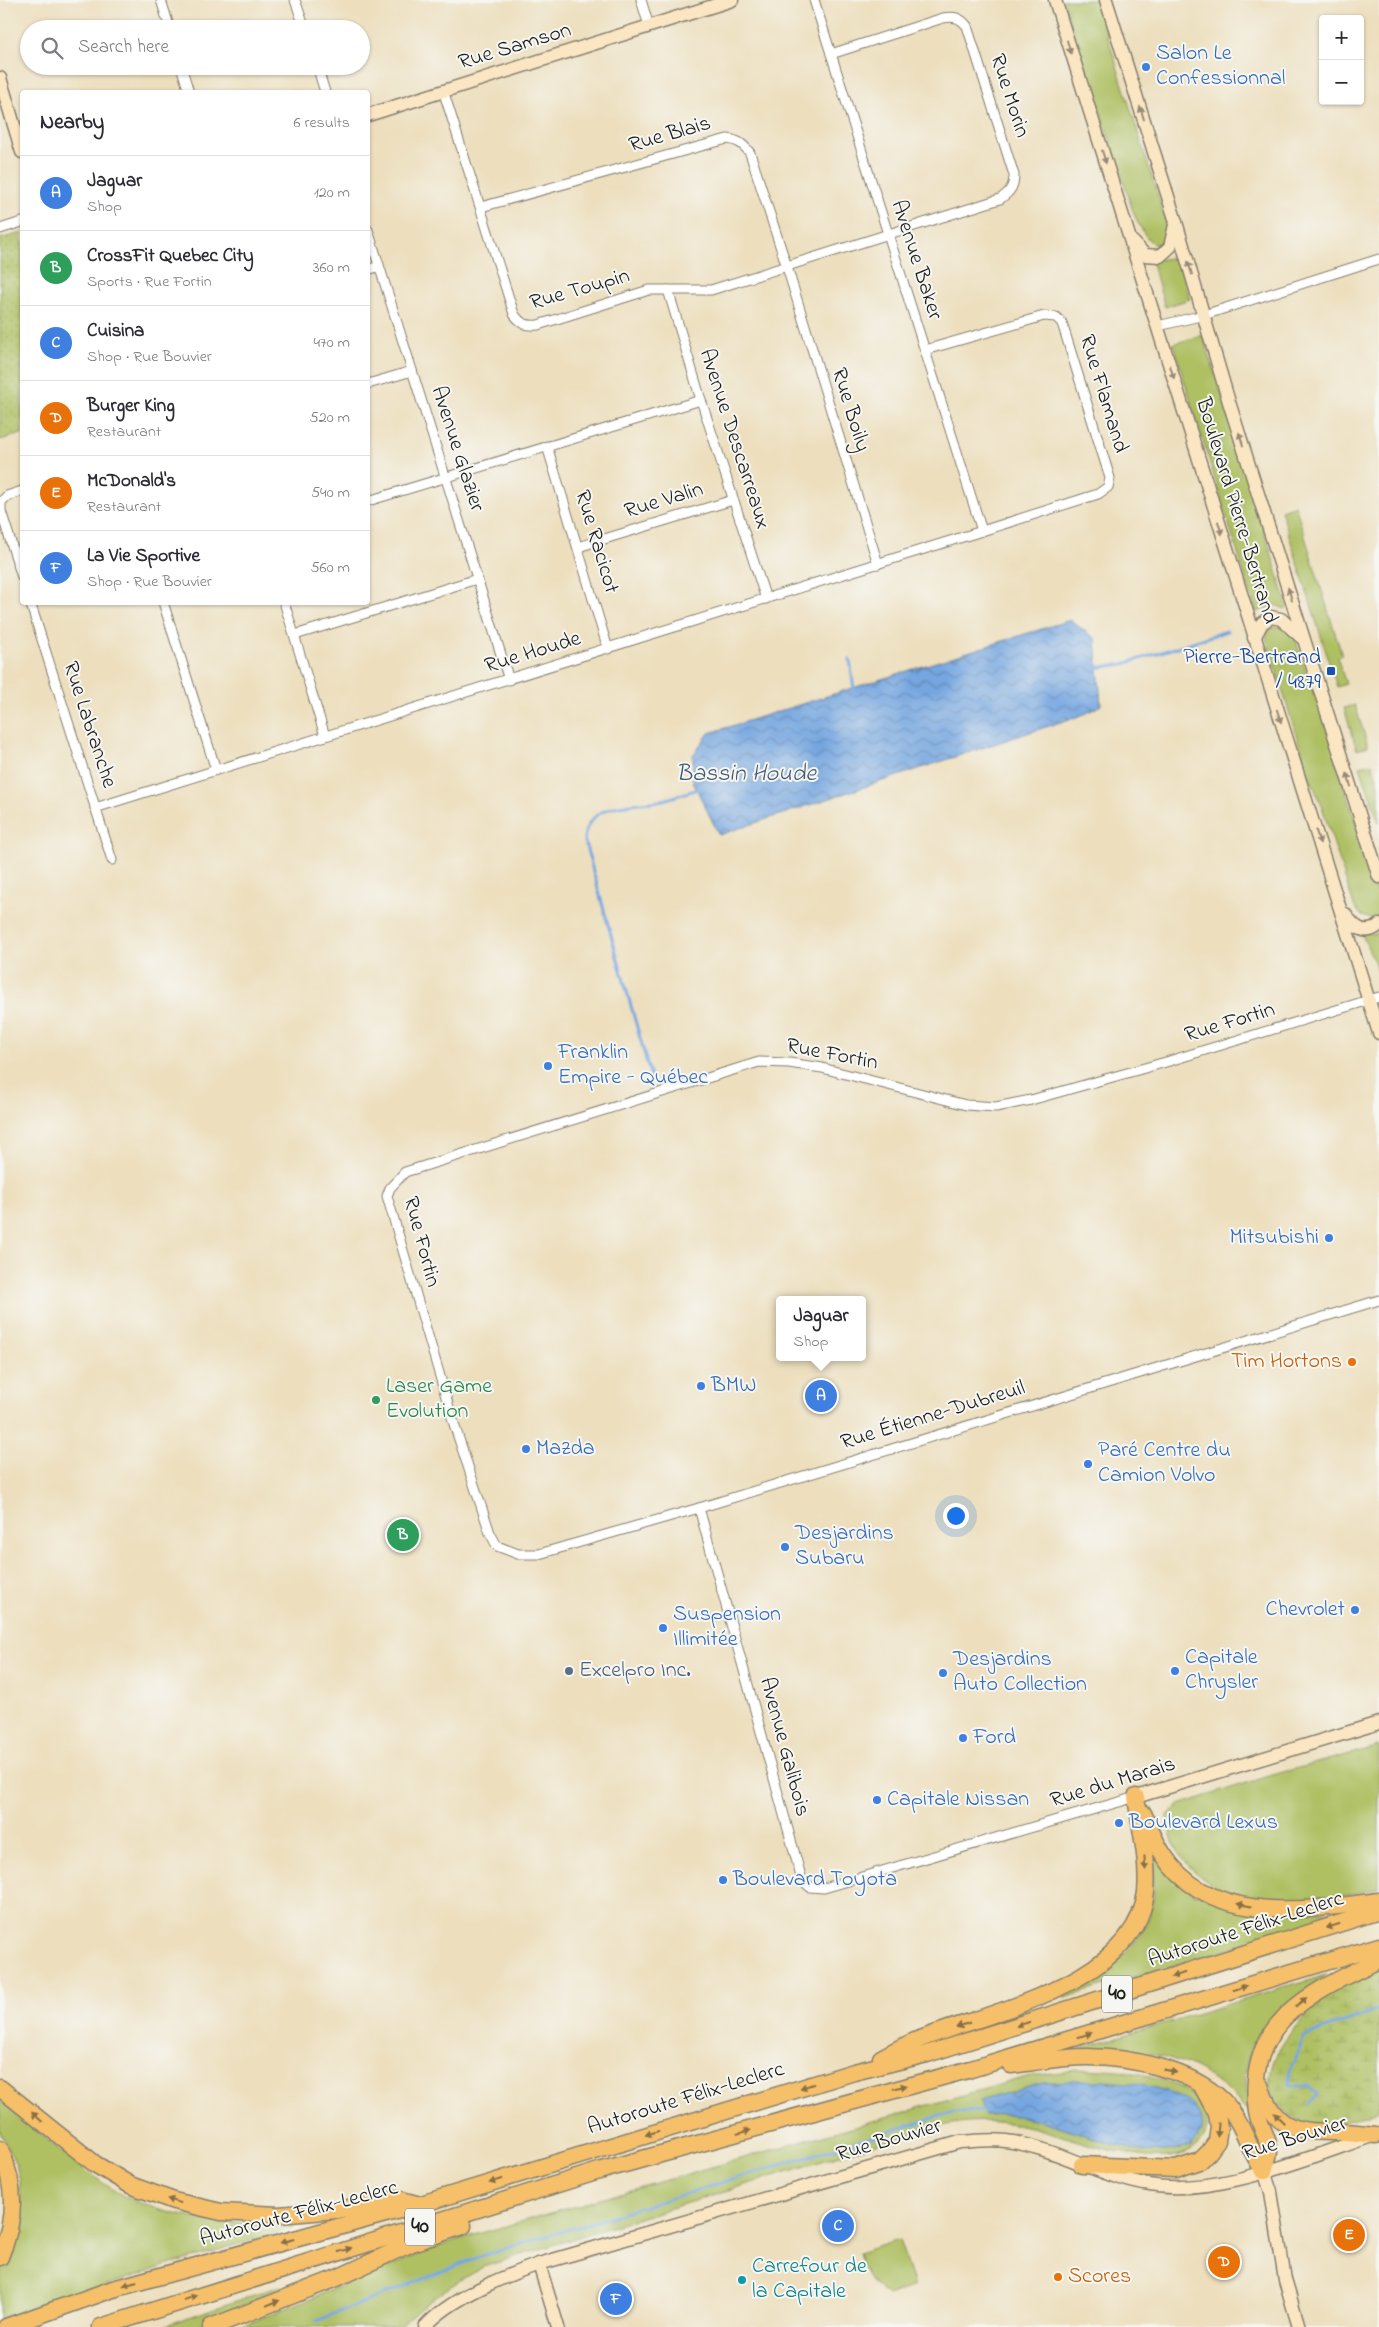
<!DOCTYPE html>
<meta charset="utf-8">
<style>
body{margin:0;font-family:"Indie Flower",sans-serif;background:#f7f7f7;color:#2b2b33}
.controls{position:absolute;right:15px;top:15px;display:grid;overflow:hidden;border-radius:5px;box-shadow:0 1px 4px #0004}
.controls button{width:45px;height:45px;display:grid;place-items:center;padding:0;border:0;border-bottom:1px solid #e1e1e2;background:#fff;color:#2b2b33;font:25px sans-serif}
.you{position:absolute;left:955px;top:1515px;width:18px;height:18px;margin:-12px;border:4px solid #fff;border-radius:50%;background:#1a73e8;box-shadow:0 0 0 8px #1a73e833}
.badge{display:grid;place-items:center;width:32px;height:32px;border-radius:50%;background:#1f6fb2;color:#fff;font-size:16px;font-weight:700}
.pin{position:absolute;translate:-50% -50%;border:2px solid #fff;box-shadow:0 1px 5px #0006}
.popup{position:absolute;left:776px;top:1296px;width:90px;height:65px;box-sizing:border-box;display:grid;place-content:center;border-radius:5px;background:#fff;filter:drop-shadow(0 1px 4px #0005);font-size:16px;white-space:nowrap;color:#7c7c81}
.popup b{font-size:19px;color:#2b2b33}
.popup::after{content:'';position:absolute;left:50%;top:100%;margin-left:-10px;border:10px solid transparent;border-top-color:#fff}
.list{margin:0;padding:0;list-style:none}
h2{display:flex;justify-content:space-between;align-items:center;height:65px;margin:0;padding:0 20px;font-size:21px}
h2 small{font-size:16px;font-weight:400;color:#7c7c81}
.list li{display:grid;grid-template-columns:32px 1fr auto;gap:15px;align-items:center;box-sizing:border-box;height:75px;padding:0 20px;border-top:1px solid #e1e1e2}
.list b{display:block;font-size:19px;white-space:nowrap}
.list p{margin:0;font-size:16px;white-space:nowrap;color:#7c7c81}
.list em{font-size:16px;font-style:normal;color:#7c7c81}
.icon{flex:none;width:28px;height:28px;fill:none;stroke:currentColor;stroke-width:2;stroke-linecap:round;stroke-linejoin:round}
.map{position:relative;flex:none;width:1379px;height:2327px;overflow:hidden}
.search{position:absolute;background:#fff;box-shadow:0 1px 4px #0004;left:20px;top:20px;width:350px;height:55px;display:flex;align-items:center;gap:12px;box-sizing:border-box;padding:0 18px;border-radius:28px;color:#7c7c81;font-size:19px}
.panel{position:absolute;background:#fff;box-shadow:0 1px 4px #0004;left:20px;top:90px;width:350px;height:515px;border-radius:5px}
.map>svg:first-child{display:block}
.grass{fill:#afc063;stroke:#666e40}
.wetland{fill:url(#wetland-marsh);stroke:#666e40}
.park{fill:url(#park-dots);stroke:#666e40}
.water{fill:url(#water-waves);stroke:#48617e}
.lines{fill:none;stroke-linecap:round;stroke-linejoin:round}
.stream{stroke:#75a6e0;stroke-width:3}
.street-casing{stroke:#847e6d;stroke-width:11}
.secondary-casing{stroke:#847e6d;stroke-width:15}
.highway-casing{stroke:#847e6d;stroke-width:19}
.street{stroke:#fff;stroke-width:9}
.secondary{stroke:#fbe6c4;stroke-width:12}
.highway{stroke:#f6c06b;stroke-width:16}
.oneway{fill:#978b78}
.oneway2{fill:#896e44}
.shop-dot{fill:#3f7fe0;stroke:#f6f6f2;stroke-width:2}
.transit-dot{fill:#1a4fb4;stroke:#f6f6f2;stroke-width:2}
.food-dot{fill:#e8710a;stroke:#f6f6f2;stroke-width:2}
.leisure-dot{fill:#2e9e5b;stroke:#f6f6f2;stroke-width:2}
.service-dot{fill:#5c6f8a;stroke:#f6f6f2;stroke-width:2}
.culture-dot{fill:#0f9aa8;stroke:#f6f6f2;stroke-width:2}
.labels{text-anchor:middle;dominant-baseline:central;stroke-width:4;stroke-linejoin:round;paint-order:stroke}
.shield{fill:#f6f6f2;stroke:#5d5d5c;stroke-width:1}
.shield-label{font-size:21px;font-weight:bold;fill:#1c1c1c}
.street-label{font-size:22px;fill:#1c1c1c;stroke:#f6f6f2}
.shop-label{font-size:22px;fill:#366cbe;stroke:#f6f6f2;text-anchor:start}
.transit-label{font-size:22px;fill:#164399;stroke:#f6f6f2;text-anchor:end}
.food-label{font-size:22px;fill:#c56008;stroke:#f6f6f2;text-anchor:end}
.leisure-label{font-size:22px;fill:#27864d;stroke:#f6f6f2;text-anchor:start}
.service-label{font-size:22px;fill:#4e5e75;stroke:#f6f6f2;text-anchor:start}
.culture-label{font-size:22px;fill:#0d838f;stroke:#f6f6f2;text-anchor:start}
.water-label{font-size:24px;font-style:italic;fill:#445a74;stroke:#f6f6f2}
</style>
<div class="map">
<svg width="1379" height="2327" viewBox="0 0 1379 2327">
<defs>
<pattern id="wetland-marsh" width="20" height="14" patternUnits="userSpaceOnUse" patternTransform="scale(1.25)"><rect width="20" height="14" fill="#afc063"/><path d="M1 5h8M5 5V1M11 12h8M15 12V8" fill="none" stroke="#96a455"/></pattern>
<pattern id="park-dots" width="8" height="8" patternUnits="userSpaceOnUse" patternTransform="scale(1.25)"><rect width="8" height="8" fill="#afc063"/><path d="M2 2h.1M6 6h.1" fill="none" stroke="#96a455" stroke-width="1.8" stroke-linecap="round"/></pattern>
<pattern id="water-waves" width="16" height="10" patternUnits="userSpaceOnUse" patternTransform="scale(1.25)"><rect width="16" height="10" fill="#75a6e0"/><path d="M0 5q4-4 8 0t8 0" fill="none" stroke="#5f86b5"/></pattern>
</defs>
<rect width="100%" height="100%" fill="#f6f6f2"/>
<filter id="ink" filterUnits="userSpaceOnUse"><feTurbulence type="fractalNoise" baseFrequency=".02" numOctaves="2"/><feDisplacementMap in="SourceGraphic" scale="10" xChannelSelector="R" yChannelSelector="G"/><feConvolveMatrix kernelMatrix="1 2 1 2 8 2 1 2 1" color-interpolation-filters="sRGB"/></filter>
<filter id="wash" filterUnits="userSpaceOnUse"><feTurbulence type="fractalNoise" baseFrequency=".0096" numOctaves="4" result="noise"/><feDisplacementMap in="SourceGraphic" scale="20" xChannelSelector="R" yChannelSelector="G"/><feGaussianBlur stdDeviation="1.12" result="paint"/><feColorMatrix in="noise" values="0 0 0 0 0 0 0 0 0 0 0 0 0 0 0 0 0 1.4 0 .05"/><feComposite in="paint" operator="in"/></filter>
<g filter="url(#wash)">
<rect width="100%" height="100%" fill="#eddfbe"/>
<g class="grass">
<path d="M1063 0H1096L1167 224C1168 234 1168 239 1159 245L1153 244C1132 225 1126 184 1116 157 1097 105 1080 53 1063 0Z"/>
<path d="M1176 250 1190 299 1165 307 1152 263 1154 260 1170 258Z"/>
<path d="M1203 335 1288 607 1286 609 1275 605 1256 612 1173 344Z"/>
<path d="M1295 505 1342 655 1337 657 1346 684 1337 687 1281 510Z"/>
<path d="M1276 627H1285L1293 632 1307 674 1315 688 1379 899V915L1374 920 1362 916 1354 906 1321 804 1308 773 1266 638 1269 630Z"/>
<path d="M1355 705 1368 746 1357 750 1344 708Z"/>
<path d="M1372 763 1379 785V824L1360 766Z"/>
<path d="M1360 930 1373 934 1379 933V973Z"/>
<path d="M1379 1746V1888C1330 1899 1269 1911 1221 1890 1214 1887 1208 1881 1202 1877 1180 1861 1170 1842 1167 1816L1179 1805 1265 1777Z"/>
<path d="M1149 1852H1154L1160 1863 1174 1878 1195 1894 1330 1912 1331 1918 1064 1998 1063 1994C1125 1961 1169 1930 1149 1852Z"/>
<path d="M1327 1975C1289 2000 1244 2031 1245 2082 1245 2093 1249 2105 1251 2116 1202 2053 1149 2049 1074 2050Z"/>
<path d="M1084 2069C1123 2071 1184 2072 1204 2112 1209 2122 1208 2133 1201 2142 1172 2180 1072 2137 1035 2128 1012 2123 990 2120 967 2122 945 2124 925 2130 904 2136 866 2146 828 2159 790 2171 687 2203 585 2235 483 2267 452 2284 425 2302 400 2327H239L453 2241 1030 2076Z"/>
<path d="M0 2100C27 2120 51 2145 79 2165 93 2176 110 2189 126 2197 179 2221 236 2225 293 2225V2228L172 2264 0 2320V2273L16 2238 21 2210 20 2181 16 2164 0 2133Z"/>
<path d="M899 2240 914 2286 887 2296C870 2282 865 2274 858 2253Z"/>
<path d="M280 2286 281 2289 194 2327H160Z"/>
</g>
<path class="wetland" d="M1379 1969V2110C1359 2117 1338 2125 1316 2124 1303 2123 1288 2117 1279 2106 1253 2074 1288 2033 1312 2009 1320 2001 1330 1989 1340 1983 1351 1977 1366 1973 1379 1969Z"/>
<path class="park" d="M22 233V434L0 440V239Z"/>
<g class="water">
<path d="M1070 620 1096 639 1101 705 1085 714 719 835 693 782V755L709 733Z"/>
<path d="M1081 2080C1109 2081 1209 2083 1201 2130 1200 2135 1195 2142 1192 2147 1172 2151 1151 2154 1130 2149 1081 2137 1036 2111 985 2115L979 2101 1043 2083Z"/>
</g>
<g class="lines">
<g class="stream">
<path d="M850 660 854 690"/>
<path d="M1095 668 1124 664 1227 631"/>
<path d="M651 1077 584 839C588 802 631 805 659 801 673 798 687 792 701 788"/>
<path d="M1310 2104 1318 2095 1308 2086H1290L1291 2067 1304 2037 1379 2009"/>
<path d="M316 2321 482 2256 953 2112 987 2111"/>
</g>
</g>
</g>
<g filter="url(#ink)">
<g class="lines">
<g class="street-casing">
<g id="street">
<path d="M161 0 170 29"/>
<path d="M295 0 305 29"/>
<path d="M641 0 649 26"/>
<path d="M814 0 982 531"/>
<path d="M181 66 189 92"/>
<path d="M317 66 325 92"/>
<path d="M443 90 514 314C521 324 526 326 538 325L649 290H711L1000 199C1010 192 1014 187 1014 175L967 26C960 17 953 16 943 18L831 54"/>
<path d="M481 207 727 139C738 140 743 144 750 153L787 267 878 564"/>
<path d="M0 229 22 222"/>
<path d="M368 230 509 680"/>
<path d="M368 270 379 266"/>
<path d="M668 290 701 400 766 599"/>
<path d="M1158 326 1204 315 1379 259"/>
<path d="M368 384 412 371"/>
<path d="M547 446 608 649"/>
<path d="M22 491 7 496 1 502V511L22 577"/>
<path d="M368 501 701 400"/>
<path d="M578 547 733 500"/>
<path d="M30 602 112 860"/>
<path d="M163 602 216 770"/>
<path d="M284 602 325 736"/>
<path d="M295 635 477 579"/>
<path d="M95 808 982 531 1098 494 1108 487 1110 478 1062 323 1056 317 1044 316 925 350"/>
<path d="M1379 997 1166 1062 1031 1100 996 1107 966 1105 822 1068 789 1063 759 1062 405 1172 390 1188 387 1196 454 1424 490 1533 497 1546 518 1554H539L699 1508 1379 1300"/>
<path d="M699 1508 802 1880 810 1887 824 1888 1136 1797"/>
</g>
</g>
<g class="secondary-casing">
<g id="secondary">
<path d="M1055 0 1379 1033"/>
<path d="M1106 0 1176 222 1229 402 1379 877"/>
<path d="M0 78 22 152"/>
<path d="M368 115 732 0"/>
<path d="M1133 242 1145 255 1160 256 1170 247 1175 225"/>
<path d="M1254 638 1262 623 1271 617 1281 619 1301 637"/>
<path d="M1345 914C1354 927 1365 937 1379 925"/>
<path d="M1136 1797 1379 1723"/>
<path d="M1264 2171 1271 2192 1285 2280 1299 2327"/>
<path d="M539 2264 558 2327"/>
<path d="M425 2327C449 2299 504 2276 539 2264L960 2142C976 2141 991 2139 1006 2141 1054 2147 1097 2175 1144 2184 1213 2199 1306 2158 1372 2136"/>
</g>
</g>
<g class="highway-casing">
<g id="highway">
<path d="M1143 1813C1149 1826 1155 1842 1163 1854 1209 1927 1308 1910 1379 1901"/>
<path d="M881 2058C892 2052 903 2046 915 2041 985 2013 1136 1984 1146 1892 1149 1861 1140 1827 1136 1797"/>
<path d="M1011 2065C1035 2062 1062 2057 1087 2057 1129 2057 1190 2069 1222 2100 1243 2120 1247 2148 1264 2171"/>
<path d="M1260 2085C1274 2132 1299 2132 1341 2132 1353 2132 1364 2134 1376 2135"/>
<path d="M0 2088 95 2164 130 2185 174 2201 221 2212 279 2215 337 2210 398 2199 416 2204"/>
<path d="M0 2149C16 2186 16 2219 0 2257"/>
<path d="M1082 2165 1176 2169 1200 2161 1209 2152 1217 2141 1219 2127 1217 2114 1203 2088"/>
<path d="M1264 2171C1266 2165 1268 2158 1269 2152 1270 2140 1259 2125 1257 2112 1244 2022 1311 1992 1379 1960"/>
<path d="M6 2327 113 2289 418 2205 854 2072 927 2054 1379 1911"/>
<path d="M101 2327 599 2171 971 2069 1379 1946"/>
<path d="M211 2327 337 2278 412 2243 463 2226"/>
</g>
</g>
<use href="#street" class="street"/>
<use href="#secondary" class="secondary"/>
<use href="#highway" class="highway"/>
</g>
<defs><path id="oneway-solid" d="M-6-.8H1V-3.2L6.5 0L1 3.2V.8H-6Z" transform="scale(1.25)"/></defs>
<g class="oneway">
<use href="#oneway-solid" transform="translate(1069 47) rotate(73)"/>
<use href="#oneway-solid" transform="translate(1142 113) rotate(-107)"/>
<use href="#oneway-solid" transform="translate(1104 157) rotate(73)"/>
<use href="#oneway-solid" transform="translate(1190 268) rotate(-107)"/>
<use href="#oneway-solid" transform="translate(1172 372) rotate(73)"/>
<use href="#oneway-solid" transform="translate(1241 439) rotate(-107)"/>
<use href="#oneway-solid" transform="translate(1220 528) rotate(73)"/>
<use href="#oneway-solid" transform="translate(1290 594) rotate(-107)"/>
<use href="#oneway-solid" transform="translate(1279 716) rotate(72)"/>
<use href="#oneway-solid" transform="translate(1349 780) rotate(-107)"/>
<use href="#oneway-solid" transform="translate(1318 837) rotate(72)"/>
</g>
<g class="oneway2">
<use href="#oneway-solid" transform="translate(1145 1863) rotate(85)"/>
<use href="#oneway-solid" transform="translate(1244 1905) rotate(-169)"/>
<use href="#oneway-solid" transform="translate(1333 1926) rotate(162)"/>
<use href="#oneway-solid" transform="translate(1178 1975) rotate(162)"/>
<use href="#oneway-solid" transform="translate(1240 1988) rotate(-17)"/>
<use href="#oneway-solid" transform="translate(1301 2002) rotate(-39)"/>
<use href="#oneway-solid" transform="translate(1023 2024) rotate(162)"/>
<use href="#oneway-solid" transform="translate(963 2025) rotate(161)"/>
<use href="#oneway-solid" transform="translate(1085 2035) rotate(-17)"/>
<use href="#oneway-solid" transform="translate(1170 2071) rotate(15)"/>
<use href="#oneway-solid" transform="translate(807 2086) rotate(163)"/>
<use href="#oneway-solid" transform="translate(900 2087) rotate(-15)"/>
<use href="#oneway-solid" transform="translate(37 2117) rotate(-138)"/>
<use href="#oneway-solid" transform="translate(1279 2118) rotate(-135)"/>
<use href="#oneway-solid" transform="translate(1218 2130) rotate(95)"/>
<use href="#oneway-solid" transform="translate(744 2132) rotate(-16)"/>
<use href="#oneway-solid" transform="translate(652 2133) rotate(163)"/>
<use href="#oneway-solid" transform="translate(496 2181) rotate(163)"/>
<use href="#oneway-solid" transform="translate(174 2201) rotate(-163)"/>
<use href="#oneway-solid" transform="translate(287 2241) rotate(165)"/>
<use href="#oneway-solid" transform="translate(345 2250) rotate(-17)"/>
<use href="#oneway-solid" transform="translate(130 2284) rotate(165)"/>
<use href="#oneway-solid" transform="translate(190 2298) rotate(-18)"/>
<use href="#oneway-solid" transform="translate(273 2303) rotate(-22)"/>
</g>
</g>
<g class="shop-dot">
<circle cx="1146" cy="67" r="5"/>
<circle cx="548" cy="1066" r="5"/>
<circle cx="1329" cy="1238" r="5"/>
<circle cx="701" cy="1386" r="5"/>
<circle cx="526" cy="1449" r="5"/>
<circle cx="1088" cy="1464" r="5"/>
<circle cx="785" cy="1547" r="5"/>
<circle cx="1355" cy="1610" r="5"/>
<circle cx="663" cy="1628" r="5"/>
<circle cx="1175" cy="1671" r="5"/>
<circle cx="943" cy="1673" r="5"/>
<circle cx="963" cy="1738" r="5"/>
<circle cx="877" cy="1800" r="5"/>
<circle cx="1119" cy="1823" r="5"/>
<circle cx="723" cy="1880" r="5"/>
</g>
<rect class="transit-dot" x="1326" y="666" width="10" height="10" rx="2.5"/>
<g class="food-dot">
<circle cx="1352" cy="1362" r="5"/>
<circle cx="1058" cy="2277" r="5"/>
</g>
<circle class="leisure-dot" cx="376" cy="1400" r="5"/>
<circle class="service-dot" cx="569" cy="1671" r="5"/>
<circle class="culture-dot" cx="742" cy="2280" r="5"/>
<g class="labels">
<g class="shield">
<rect x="1102" y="1975.5" width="30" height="37" rx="4"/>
<rect x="405" y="2208.5" width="30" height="37" rx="4"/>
</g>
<g class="shield-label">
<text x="1117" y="1994">40</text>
<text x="420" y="2227">40</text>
</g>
<g class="street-label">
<text transform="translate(515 47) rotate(-17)">Rue Samson</text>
<text transform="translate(1009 96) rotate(72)">Rue Morin</text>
<text transform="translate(670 135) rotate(-16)">Rue Blais</text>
<text transform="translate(916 260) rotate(72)">Avenue Baker</text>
<text transform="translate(580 290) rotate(-16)">Rue Toupin</text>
<text transform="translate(1103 394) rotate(73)">Rue Flamand</text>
<text transform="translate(850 410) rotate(73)">Rue Boily</text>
<text transform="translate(734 439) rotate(72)">Avenue Descarreaux</text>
<text transform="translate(457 449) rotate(72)">Avenue Glazier</text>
<text transform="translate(664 501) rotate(-17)">Rue Valin</text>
<text transform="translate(1236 511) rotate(73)">Boulevard Pierre-Bertrand</text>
<text transform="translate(596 542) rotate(73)">Rue Racicot</text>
<text transform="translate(533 653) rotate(-17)">Rue Houde</text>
<text transform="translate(89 725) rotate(72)">Rue Labranche</text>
<text transform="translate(1230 1023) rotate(-17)">Rue Fortin</text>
<text transform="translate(832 1055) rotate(11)">Rue Fortin</text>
<text transform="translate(421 1242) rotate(75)">Rue Fortin</text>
<text transform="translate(933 1416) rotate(-17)">Rue Étienne-Dubreuil</text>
<text transform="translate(784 1747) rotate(75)">Avenue Galibois</text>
<text transform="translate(1113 1783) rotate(-17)">Rue du Marais</text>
<text transform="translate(1246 1930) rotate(-18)">Autoroute Félix-Leclerc</text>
<text transform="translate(686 2099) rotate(-17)">Autoroute Félix-Leclerc</text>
<text transform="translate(1295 2139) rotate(-17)">Rue Bouvier</text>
<text transform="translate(889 2141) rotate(-16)">Rue Bouvier</text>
<text transform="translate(299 2214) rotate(-15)">Autoroute Félix-Leclerc</text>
</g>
<g class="shop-label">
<text x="1156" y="54">Salon Le<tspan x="1156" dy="25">Confessionnal</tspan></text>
<text x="558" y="1053">Franklin<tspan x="558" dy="25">Empire - Québec</tspan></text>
<text x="1319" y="1238" text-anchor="end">Mitsubishi</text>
<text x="711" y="1386">BMW</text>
<text x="536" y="1449">Mazda</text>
<text x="1098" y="1451">Paré Centre du<tspan x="1098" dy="25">Camion Volvo</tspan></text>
<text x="795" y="1534">Desjardins<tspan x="795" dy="25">Subaru</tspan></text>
<text x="1345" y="1610" text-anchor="end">Chevrolet</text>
<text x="673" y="1615">Suspension<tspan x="673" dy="25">Illimitée</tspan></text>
<text x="1185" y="1658">Capitale<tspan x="1185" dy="25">Chrysler</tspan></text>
<text x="953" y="1660">Desjardins<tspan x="953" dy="25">Auto Collection</tspan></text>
<text x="973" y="1738">Ford</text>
<text x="887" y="1800">Capitale Nissan</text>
<text x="1129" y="1823">Boulevard Lexus</text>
<text x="733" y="1880">Boulevard Toyota</text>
</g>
<g class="transit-label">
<text x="1321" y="658">Pierre-Bertrand<tspan x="1321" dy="25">/ 4879</tspan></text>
</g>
<g class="food-label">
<text x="1342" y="1362">Tim Hortons</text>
<text x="1068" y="2277" text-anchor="start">Scores</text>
</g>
<g class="leisure-label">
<text x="386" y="1387">Laser Game<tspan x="386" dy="25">Evolution</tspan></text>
</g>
<g class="service-label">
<text x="579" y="1671">Excelpro Inc.</text>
</g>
<g class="culture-label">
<text x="752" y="2267">Carrefour de<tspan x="752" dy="25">la Capitale</tspan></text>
</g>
<g class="water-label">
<text x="746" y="774">Bassin Houde</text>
</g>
</g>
</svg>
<div class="controls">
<button>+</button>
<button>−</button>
</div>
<div class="you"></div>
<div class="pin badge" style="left:821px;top:1396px;background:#3f7fe0">A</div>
<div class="popup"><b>Jaguar</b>Shop</div>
<div class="pin badge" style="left:403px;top:1535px;background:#2e9e5b">B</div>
<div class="pin badge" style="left:838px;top:2226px;background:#3f7fe0">C</div>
<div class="pin badge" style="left:1224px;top:2262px;background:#e8710a">D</div>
<div class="pin badge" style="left:1349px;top:2235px;background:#e8710a">E</div>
<div class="pin badge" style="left:616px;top:2299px;background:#3f7fe0">F</div>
<div class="search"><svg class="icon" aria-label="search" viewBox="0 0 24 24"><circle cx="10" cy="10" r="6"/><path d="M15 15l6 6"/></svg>Search here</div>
<section class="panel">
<h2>Nearby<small>6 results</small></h2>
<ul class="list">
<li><span class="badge" style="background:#3f7fe0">A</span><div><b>Jaguar</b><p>Shop</p></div><em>120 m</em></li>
<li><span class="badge" style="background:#2e9e5b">B</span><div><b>CrossFit Quebec City</b><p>Sports · Rue Fortin</p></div><em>360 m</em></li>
<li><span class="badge" style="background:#3f7fe0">C</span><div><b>Cuisina</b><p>Shop · Rue Bouvier</p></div><em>470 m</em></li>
<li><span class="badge" style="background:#e8710a">D</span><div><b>Burger King</b><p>Restaurant</p></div><em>520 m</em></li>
<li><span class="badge" style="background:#e8710a">E</span><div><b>McDonald's</b><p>Restaurant</p></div><em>540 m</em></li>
<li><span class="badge" style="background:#3f7fe0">F</span><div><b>La Vie Sportive</b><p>Shop · Rue Bouvier</p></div><em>560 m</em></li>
</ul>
</section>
</div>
